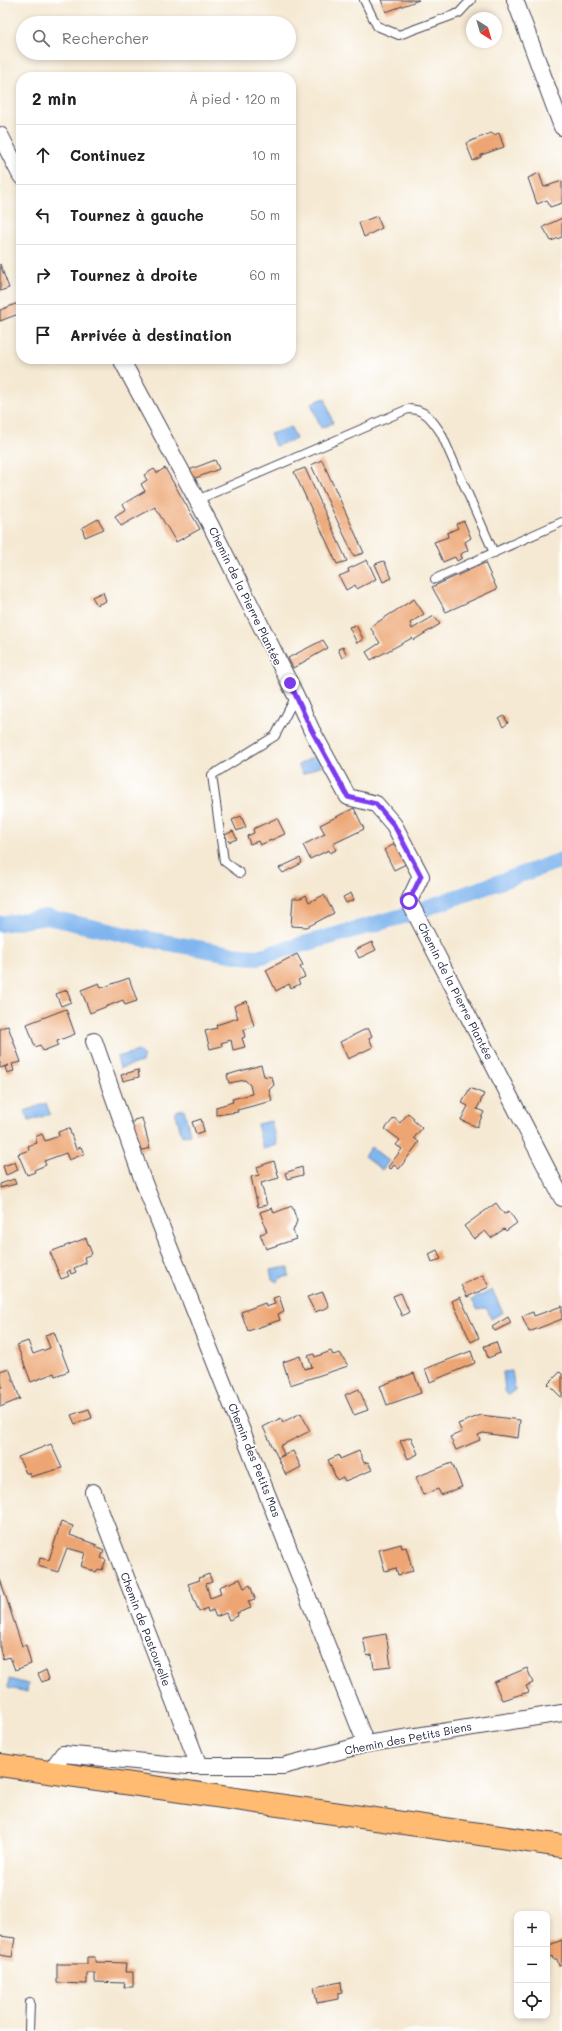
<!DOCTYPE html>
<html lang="fr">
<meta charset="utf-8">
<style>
body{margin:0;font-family:Mali,sans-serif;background:#f2f2f2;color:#202124}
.controls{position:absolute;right:12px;bottom:12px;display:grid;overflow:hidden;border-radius:8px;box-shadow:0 2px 6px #0003}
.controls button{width:36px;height:36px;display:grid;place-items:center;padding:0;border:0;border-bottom:1px solid #e0e0e0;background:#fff;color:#202124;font:20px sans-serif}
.compass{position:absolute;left:466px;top:12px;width:36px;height:36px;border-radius:50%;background:#fff;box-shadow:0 2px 6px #0003;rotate:143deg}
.stop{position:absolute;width:12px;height:12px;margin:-9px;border:3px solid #7c3aed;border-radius:50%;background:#fff}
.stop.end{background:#7c3aed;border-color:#fff;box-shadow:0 1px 4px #0008}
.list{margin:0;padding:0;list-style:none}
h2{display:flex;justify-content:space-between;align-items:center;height:52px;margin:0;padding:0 16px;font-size:17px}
h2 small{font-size:13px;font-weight:400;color:#757577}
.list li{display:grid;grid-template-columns:26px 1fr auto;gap:12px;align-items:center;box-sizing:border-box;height:60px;padding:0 16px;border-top:1px solid #e0e0e0}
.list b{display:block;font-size:15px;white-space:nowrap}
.list em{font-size:13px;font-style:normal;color:#757577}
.icon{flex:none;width:22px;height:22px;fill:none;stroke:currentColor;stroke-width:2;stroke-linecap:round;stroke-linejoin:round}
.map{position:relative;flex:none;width:562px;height:2031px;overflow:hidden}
.search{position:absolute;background:#fff;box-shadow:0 2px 6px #0003;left:16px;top:16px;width:280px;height:44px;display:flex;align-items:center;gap:10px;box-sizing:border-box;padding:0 14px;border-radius:22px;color:#757577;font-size:15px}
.panel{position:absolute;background:#fff;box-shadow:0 2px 6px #0003;left:16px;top:72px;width:280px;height:292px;border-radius:16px}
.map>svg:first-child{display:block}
.water{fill:#80b5ee;stroke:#516c94}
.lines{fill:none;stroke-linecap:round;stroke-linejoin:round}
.canal{stroke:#80b5ee;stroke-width:16}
.building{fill:#eda673}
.service-casing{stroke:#424052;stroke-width:10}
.minor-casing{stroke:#424052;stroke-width:18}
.primary-casing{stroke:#424052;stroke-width:24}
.service{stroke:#fff;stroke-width:8}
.minor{stroke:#fff;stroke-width:16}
.primary{stroke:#febb71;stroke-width:22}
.route{stroke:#7c3aed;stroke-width:5}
.labels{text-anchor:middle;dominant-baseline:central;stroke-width:3.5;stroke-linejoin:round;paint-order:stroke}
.street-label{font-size:11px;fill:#22223b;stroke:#fff}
</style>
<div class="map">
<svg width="562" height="2031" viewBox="0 0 562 2031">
<rect width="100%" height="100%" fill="#fff"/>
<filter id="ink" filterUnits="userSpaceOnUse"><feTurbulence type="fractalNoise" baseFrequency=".025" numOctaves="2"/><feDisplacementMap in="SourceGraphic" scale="8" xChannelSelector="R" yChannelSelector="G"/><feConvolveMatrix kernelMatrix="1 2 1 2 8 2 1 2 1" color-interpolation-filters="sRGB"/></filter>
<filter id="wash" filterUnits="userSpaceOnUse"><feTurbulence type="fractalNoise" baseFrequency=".012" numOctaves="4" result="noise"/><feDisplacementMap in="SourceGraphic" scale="16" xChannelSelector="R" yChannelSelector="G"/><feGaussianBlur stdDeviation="0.9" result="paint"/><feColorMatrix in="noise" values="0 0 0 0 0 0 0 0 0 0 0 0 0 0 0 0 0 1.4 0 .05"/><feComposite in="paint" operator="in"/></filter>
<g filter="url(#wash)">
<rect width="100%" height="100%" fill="#f5e9d3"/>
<g class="water">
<path d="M325 398 333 423 321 428 311 403Z"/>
<path d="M291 427 296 439 275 446 270 434Z"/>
<path d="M317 755 322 765 303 774 298 765Z"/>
<path d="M139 1051 144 1056 142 1062 120 1068 117 1057Z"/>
<path d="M46 1103 50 1114 29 1121 25 1111Z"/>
<path d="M184 1109 190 1134 182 1136 175 1111Z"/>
<path d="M271 1121 277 1145 263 1149 257 1124Z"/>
<path d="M371 1147 389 1161 382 1170 364 1156Z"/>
<path d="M288 1267 289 1276 281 1278 277 1282 272 1279 270 1270Z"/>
<path d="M492 1290 503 1312 491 1319 487 1309 484 1308 477 1309 472 1300Z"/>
<path d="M512 1371 515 1390 508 1395 505 1391 503 1372Z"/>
<path d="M9 1679 28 1684 27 1692 8 1688Z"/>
</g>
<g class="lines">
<g class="canal">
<path d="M417 911 562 860"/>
<path d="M0 924 47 917 135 937 242 956 258 957 410 914"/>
</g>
</g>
<g id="blocks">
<g class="building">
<path d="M381 0H419L386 12Z"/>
<path d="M491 133 494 135 499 133 504 147 481 155V157L473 161 466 143Z"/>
<path d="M539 173 544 187 562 181V203L550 207 547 200 537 204 528 178Z"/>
<path d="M377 216 382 228 364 237 359 223Z"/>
<path d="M562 218V237L551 241 543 227Z"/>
<path d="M0 264 9 288 0 291Z"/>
<path d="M21 302V313L0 321V310Z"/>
<path d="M215 460 219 469 193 479 189 470Z"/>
<path d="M322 460 360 544 364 553 354 556 311 465Z"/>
<path d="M165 468 200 529 176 542 155 507 121 526 115 516 126 509 123 504 145 491 141 484 147 480 144 475 154 469 157 473Z"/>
<path d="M305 468 347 561 337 564 294 472Z"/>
<path d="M98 519 104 529 85 537 82 528Z"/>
<path d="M464 521 471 538 465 542 468 550 461 554 462 558 457 561 455 557 443 562 434 542 448 537 447 533 458 528 456 524Z"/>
<path d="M367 560 376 579 357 589 355 585 346 590 339 576 349 572 348 569Z"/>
<path d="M384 561 392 578 383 582 375 564Z"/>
<path d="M485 563 497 589 446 612 432 587Z"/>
<path d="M103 592 106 601 97 605 92 597Z"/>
<path d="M414 599 424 614 410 623 412 629 434 616 440 624 414 640 412 638 371 660 366 652 380 643 370 627Z"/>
<path d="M356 625 363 639 357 643 349 627Z"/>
<path d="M323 640 328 648 293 668 288 658Z"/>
<path d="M343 647 347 655 342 658 338 649Z"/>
<path d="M504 716 508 723 503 727 499 719Z"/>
<path d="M354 808 364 829 333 844 336 850 330 853 329 850 310 859 303 845 325 834 320 825Z"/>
<path d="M241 816 246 827 237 831 232 820Z"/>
<path d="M277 818 285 834 260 845 258 841 250 844 247 836 254 833 253 829Z"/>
<path d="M233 831 237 839 229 842 225 835Z"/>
<path d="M396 843 406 864 394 870 384 850Z"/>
<path d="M300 858 302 863 283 873 279 868Z"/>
<path d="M351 893 354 900 346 903 343 897Z"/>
<path d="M306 895 309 902 324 895 334 913 307 927 291 926 293 898H301Z"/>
<path d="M372 942 376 950 359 958 355 950Z"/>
<path d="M297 954 303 965 300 967 305 977 298 980 300 984 291 988 289 984 276 991 266 970Z"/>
<path d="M129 978 137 1001 125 1005 123 1000 90 1013 81 990 99 983 101 988Z"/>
<path d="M67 990 71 1002 61 1006 56 994Z"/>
<path d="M247 1001 254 1026 243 1030 245 1037 242 1038 245 1047 233 1050 231 1040 221 1043 222 1046 210 1049 205 1031 217 1028 216 1025 238 1018 234 1006Z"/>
<path d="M66 1009 75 1034 57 1041 58 1045 43 1051 40 1045 35 1047 27 1024Z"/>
<path d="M8 1026 21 1062 12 1064 14 1071 7 1073 5 1067 9 1065 0 1068V1028Z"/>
<path d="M368 1028 372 1036 369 1038 373 1047 348 1059 340 1042Z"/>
<path d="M261 1065 264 1076 272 1077 274 1085 269 1090 272 1101 237 1110 238 1112 216 1115V1107L233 1102 232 1099 252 1094 250 1085 245 1080 229 1083 227 1075Z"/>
<path d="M138 1070 139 1077 123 1081 121 1075Z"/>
<path d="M470 1088 484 1094 477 1109 484 1112 477 1127 461 1120 468 1106 462 1103Z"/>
<path d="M408 1113 414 1118 413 1120 422 1128 414 1138 419 1142 399 1169 394 1165 391 1169 388 1167 402 1149 396 1145 400 1140 385 1129 394 1118 400 1123Z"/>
<path d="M142 1118 150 1148 139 1151 132 1127 134 1120Z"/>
<path d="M201 1119 204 1131 196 1134 192 1122Z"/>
<path d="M69 1128 76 1149 81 1147 84 1154 69 1160 66 1153 44 1161 46 1165 34 1170 35 1172 27 1175 18 1154 29 1150 28 1146 37 1143 35 1137 42 1134 45 1141 59 1136 58 1132Z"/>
<path d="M274 1161 279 1178 261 1183 267 1205 258 1207 251 1177 259 1175 257 1167Z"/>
<path d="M15 1162 18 1170 6 1175 3 1166Z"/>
<path d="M302 1167 303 1175 287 1179 285 1173Z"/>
<path d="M14 1179 16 1184 0 1188V1184Z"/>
<path d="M496 1203 504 1214 509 1211 517 1223 506 1231 504 1229 491 1238 485 1231 474 1239 464 1226Z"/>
<path d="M292 1206 297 1221 293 1231 296 1239 266 1249 260 1234 267 1232 260 1212 272 1208 274 1213Z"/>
<path d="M86 1238 92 1254 84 1257 86 1263 74 1268 76 1272 71 1274 70 1270 67 1272 69 1276 61 1279 50 1252Z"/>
<path d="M437 1250 441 1259 432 1262 429 1254Z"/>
<path d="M483 1275 489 1287 467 1297 461 1285Z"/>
<path d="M323 1292 329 1307 315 1312 307 1297Z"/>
<path d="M401 1293 409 1312 402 1316 393 1296Z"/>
<path d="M279 1296 284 1311 278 1314 280 1320 248 1331 241 1312 265 1303 266 1307 275 1304 273 1298Z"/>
<path d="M460 1297 479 1338 471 1342 452 1301Z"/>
<path d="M562 1306V1319L529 1332 522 1316 533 1312 534 1316Z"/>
<path d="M508 1317 511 1323 495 1331 492 1327Z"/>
<path d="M54 1332 69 1371 55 1376 54 1373 31 1382 17 1345 28 1341 33 1354 50 1348 45 1335Z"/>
<path d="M496 1342 500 1353 488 1358 484 1346Z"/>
<path d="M331 1351 333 1355 340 1353 348 1366 290 1385 283 1362 300 1356 304 1369 312 1367 308 1356 314 1354 315 1357Z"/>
<path d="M471 1351 475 1363 430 1382 425 1369Z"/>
<path d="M9 1368 20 1399 0 1407V1387H2L0 1371Z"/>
<path d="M560 1372 562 1374V1398L548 1384Z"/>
<path d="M414 1373 421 1393 387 1405 380 1386Z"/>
<path d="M359 1389 368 1410 354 1415 345 1395Z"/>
<path d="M89 1409 92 1418 75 1424 71 1415Z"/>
<path d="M301 1413 310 1431 280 1446 284 1454 278 1458 263 1427 281 1418 283 1422Z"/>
<path d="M481 1415 520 1420 518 1438 483 1433 478 1435 480 1440 456 1450 450 1437 462 1432 458 1424Z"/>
<path d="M411 1437 418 1454 408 1459 400 1441Z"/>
<path d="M51 1444 62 1468 30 1477 29 1473H26L18 1457Z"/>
<path d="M293 1451 301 1467 286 1475 278 1458Z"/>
<path d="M359 1451 364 1463 368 1462 372 1470 345 1481 343 1477 337 1480 328 1460 339 1455 340 1459Z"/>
<path d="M452 1463 462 1487 441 1495 438 1489 423 1495 416 1477Z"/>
<path d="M61 1522 73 1526 70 1535 97 1545 96 1547 104 1551 101 1558 106 1560 102 1570 98 1569 96 1572 81 1566 85 1553 67 1548 58 1572 38 1566 40 1558 49 1560Z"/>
<path d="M401 1544 402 1548 406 1547 413 1571 398 1575 396 1568 385 1571 379 1550Z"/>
<path d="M209 1574 212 1582 206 1584 210 1598 221 1594 219 1587 240 1579 244 1588 250 1585 255 1599 248 1601 251 1608 237 1613 238 1616 229 1620 226 1613 216 1617 213 1610 208 1612 207 1608 199 1612 188 1584 200 1580 199 1578Z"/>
<path d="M0 1579 22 1646 26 1645 31 1664 15 1670 10 1657 3 1659 0 1650Z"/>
<path d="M386 1634 391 1666 374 1668 372 1655 367 1656 363 1638Z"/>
<path d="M527 1668 533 1683 526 1686 529 1692 502 1700 494 1682Z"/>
<path d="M46 1670 49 1679 42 1682 38 1674Z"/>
<path d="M0 1936 15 1938 12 1957 0 1955Z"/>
<path d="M562 1940V1965L559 1966 557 1959H553L552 1956 548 1958 547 1946Z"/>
<path d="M87 1957H95V1962L126 1963 125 1972H133V1987H124L125 1983 95 1982V1973H87V1984L57 1983V1964H87Z"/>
<path d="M341 1982 342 1992 338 1993V1999L317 2003 314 1987Z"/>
</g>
</g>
</g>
<g filter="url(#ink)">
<use href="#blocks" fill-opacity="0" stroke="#424052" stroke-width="1"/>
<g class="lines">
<g class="service-casing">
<g id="service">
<path d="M364 0 377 26 399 35 459 13 471 0"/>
<path d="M197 500 408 409C426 409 432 420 441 433L494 553"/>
<path d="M435 579 562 522"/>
<path d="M240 873 224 861 212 775 275 736 296 696"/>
<path d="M29 2031 30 2002"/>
</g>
</g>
<g class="minor-casing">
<g id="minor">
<path d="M515 0 562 127"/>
<path d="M0 135 21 176"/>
<path d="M121 359 210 524 296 696 311 729 348 797 376 804 394 825 421 876 409 901 562 1198"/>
<path d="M94 1041 142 1178 366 1744"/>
<path d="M93 1492 199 1766"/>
<path d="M50 1772 63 1754 187 1766H283L366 1744 562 1713"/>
</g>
</g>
<g class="primary-casing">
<path id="primary" d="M0 1765 562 1846"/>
</g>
<use href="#service" class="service"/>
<use href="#minor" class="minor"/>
<use href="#primary" class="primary"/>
</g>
</g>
<g class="lines" filter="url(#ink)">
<path class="route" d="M290 683 311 729 348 797 376 804 394 825 421 876 409 901"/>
</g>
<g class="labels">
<g class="street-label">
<text transform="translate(246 596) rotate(64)">Chemin de la Pierre Plantée</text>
<text transform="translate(456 991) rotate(63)">Chemin de la Pierre Plantée</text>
<text transform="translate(255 1460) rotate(68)">Chemin des Petits Mas</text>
<text transform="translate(146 1629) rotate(69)">Chemin de Pastourelle</text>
<text transform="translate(408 1738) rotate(-11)">Chemin des Petits Biens</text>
</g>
</g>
</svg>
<div class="controls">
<button>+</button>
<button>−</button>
<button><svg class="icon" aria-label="locate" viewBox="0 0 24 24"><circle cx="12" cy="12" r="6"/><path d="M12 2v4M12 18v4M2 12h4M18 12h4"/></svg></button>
</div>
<svg class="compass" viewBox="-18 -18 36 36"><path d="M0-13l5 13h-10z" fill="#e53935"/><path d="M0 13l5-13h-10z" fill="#757577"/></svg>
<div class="stop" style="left:409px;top:901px"></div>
<div class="stop end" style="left:290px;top:683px"></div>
<div class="search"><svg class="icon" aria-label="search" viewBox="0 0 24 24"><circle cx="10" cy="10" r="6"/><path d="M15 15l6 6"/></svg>Rechercher</div>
<section class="panel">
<h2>2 min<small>À pied · 120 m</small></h2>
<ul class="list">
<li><svg class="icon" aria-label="ahead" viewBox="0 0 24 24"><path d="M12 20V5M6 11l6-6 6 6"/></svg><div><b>Continuez</b></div><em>10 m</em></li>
<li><svg class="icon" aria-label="left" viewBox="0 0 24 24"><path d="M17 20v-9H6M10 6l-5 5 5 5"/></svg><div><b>Tournez à gauche</b></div><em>50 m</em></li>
<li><svg class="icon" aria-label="right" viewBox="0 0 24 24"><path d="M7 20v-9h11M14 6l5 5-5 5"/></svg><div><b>Tournez à droite</b></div><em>60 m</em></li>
<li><svg class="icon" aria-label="arrive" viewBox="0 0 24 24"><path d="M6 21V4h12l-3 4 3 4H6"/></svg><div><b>Arrivée à destination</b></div></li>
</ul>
</section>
</div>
